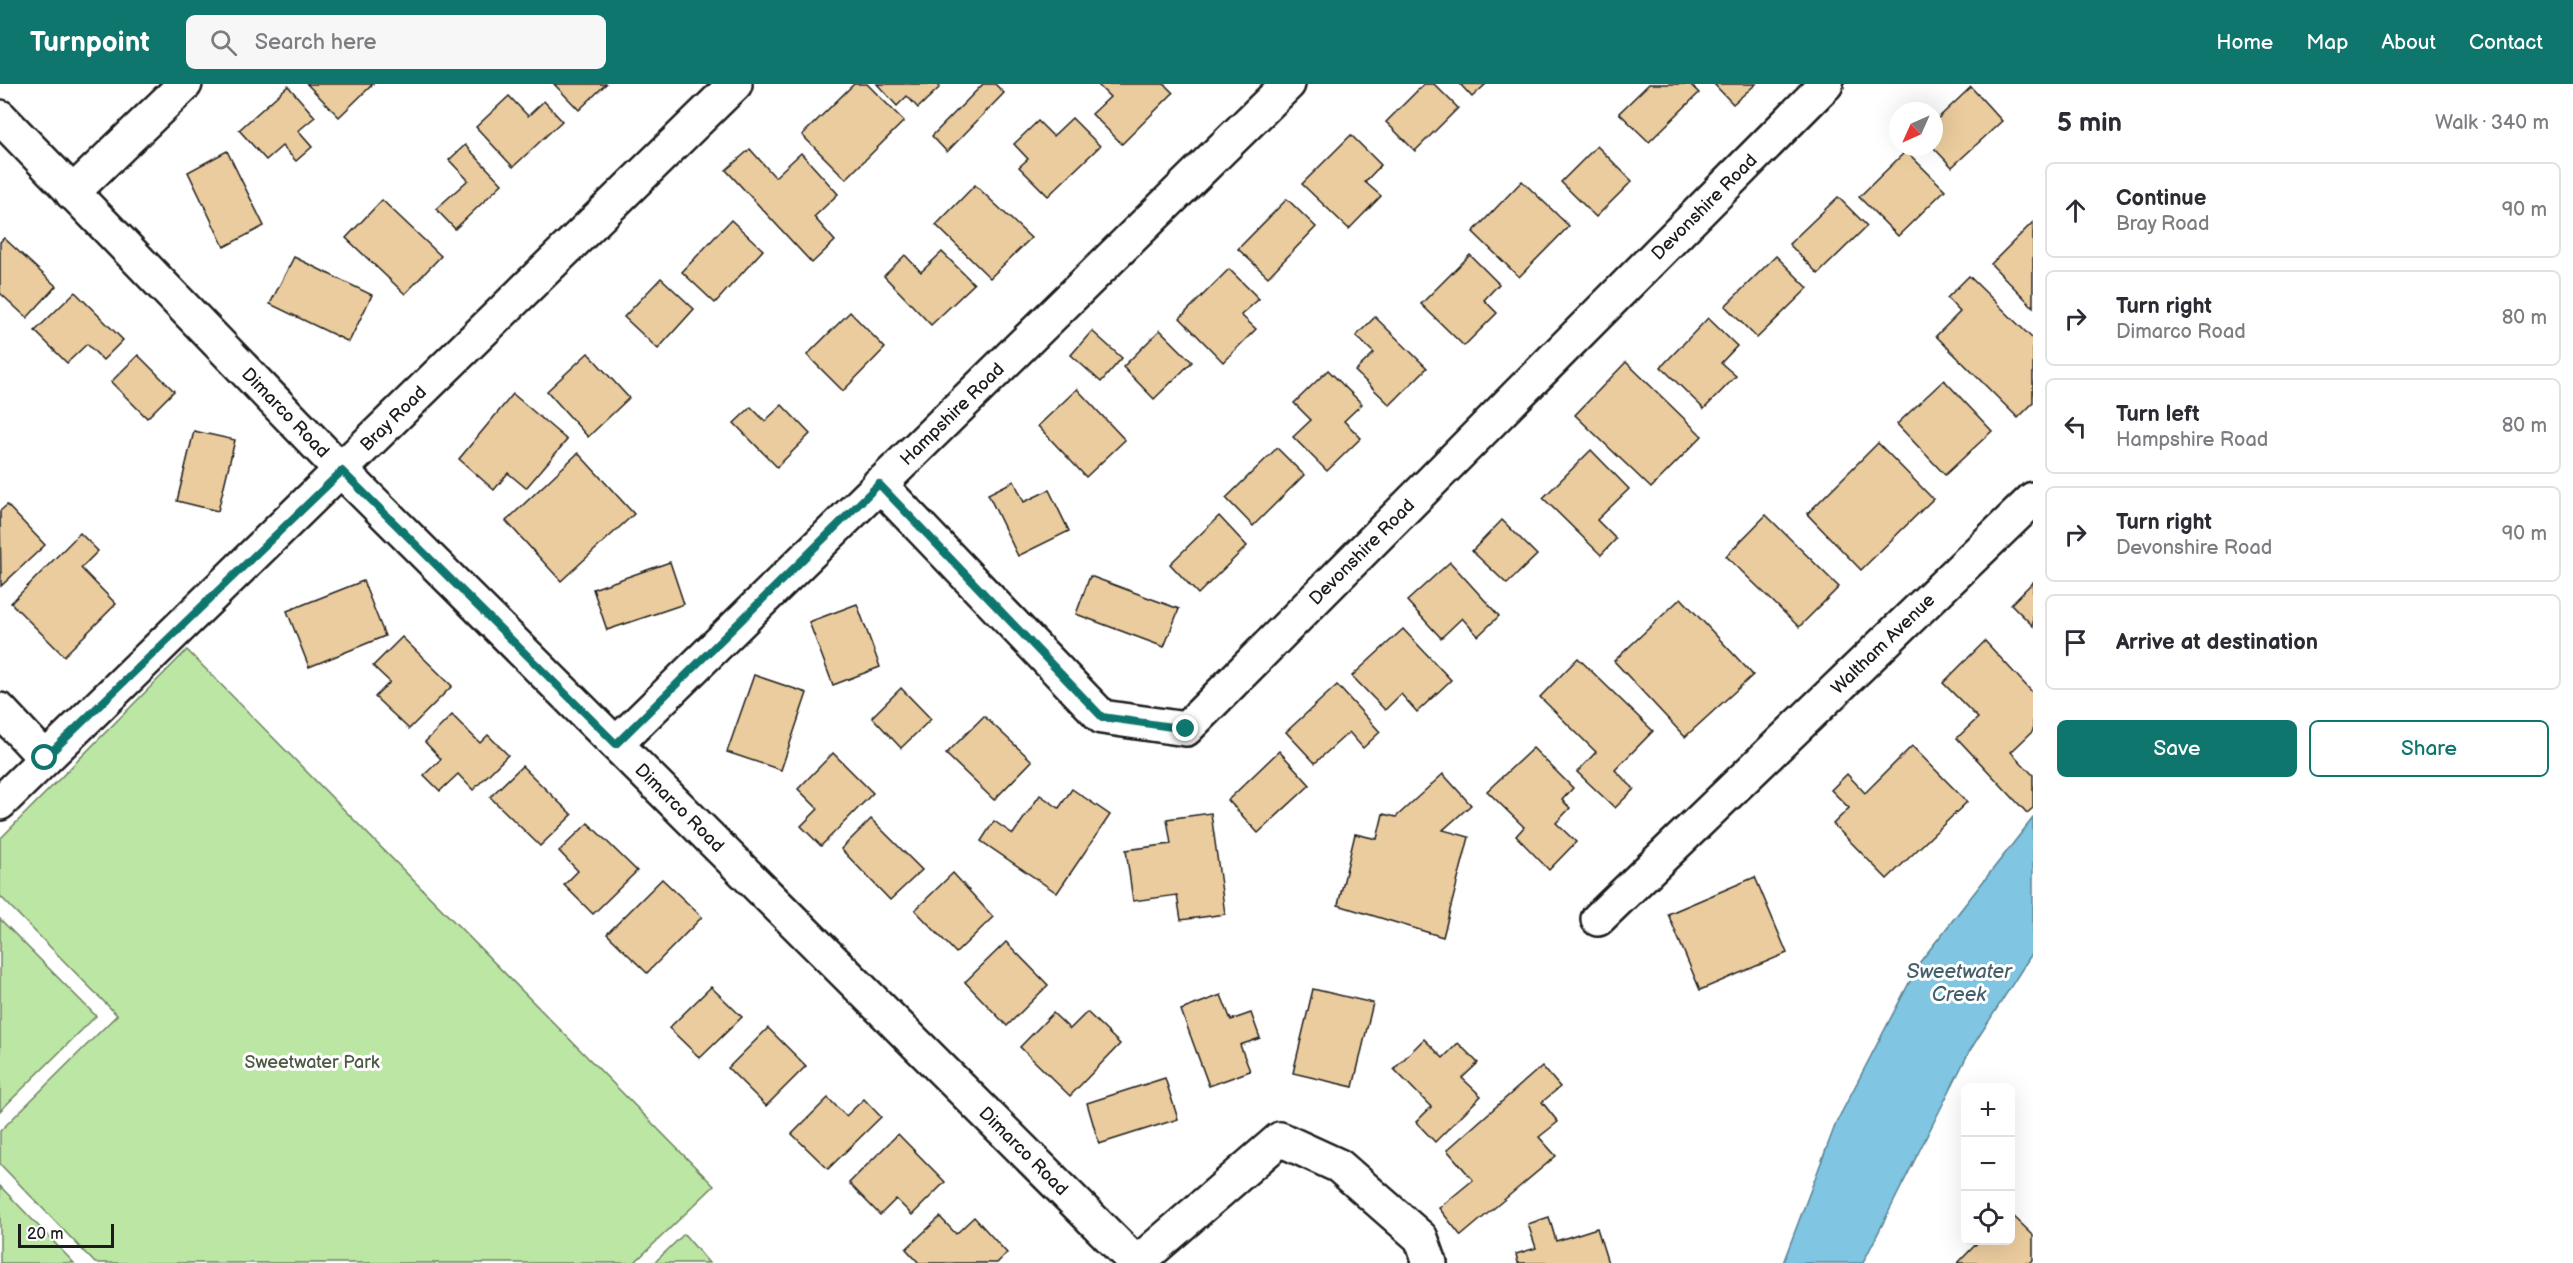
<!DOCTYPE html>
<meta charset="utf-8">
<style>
body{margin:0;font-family:"Balsamiq Sans",sans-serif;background:#f7f7f7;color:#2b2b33}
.controls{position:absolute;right:18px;bottom:18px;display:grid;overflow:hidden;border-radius:9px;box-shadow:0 6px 24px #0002}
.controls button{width:54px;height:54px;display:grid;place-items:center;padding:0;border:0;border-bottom:2px solid #e1e1e2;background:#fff;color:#2b2b33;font:30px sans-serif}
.compass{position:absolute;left:1889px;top:18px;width:54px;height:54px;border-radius:50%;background:#fff;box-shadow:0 6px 24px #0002;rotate:225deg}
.scale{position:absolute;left:18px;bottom:15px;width:96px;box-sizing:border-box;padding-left:6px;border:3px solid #1c1c1c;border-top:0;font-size:16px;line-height:21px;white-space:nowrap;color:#1c1c1c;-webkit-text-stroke:4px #fff;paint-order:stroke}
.stop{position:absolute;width:18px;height:18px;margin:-14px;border:4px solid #0f766e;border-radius:50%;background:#fff}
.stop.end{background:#0f766e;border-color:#fff;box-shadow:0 2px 6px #0008}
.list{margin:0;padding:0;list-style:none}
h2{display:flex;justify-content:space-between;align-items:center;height:78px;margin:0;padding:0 24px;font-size:26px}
h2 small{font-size:20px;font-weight:400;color:#7c7c81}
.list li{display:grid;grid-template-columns:39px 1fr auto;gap:18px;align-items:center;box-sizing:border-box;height:96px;margin:0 12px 12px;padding:0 12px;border:2px solid #e1e1e2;border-radius:9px}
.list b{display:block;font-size:22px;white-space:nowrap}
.list p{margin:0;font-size:20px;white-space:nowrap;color:#7c7c81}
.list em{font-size:20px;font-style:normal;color:#7c7c81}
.actions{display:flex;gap:12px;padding:18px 24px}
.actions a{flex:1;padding:14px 0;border:2px solid #0f766e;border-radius:9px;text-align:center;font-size:21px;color:#0f766e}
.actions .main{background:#0f766e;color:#fff}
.icon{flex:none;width:33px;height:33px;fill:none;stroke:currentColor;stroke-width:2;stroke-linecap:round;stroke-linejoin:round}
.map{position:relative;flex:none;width:2033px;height:1179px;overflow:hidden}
header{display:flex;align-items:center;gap:36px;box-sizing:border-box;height:84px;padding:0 30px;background:#0f766e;color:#fff}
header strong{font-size:28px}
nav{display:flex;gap:33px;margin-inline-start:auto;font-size:21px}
.search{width:420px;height:54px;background:#f7f7f7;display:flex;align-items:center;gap:15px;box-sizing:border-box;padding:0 21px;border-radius:9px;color:#7c7c81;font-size:22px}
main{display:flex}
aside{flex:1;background:#fff}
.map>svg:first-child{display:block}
.green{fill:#bce6a3;stroke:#6c8160;stroke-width:1.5}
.water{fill:#80c5e1;stroke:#588192;stroke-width:1.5}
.building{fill:#ebcc9e;stroke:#1c1c1c;stroke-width:1.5}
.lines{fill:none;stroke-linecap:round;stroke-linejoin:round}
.minor-casing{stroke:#1c1c1c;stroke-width:38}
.minor{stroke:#fff;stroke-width:33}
.route{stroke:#0f766e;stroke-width:8}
.labels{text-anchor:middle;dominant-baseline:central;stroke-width:6;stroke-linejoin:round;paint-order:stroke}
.street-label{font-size:18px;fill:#1c1c1c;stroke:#fff}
.park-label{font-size:18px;fill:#4c5944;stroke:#fff}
.water-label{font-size:20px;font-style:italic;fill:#44606b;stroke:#fff}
</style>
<header>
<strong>Turnpoint</strong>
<div class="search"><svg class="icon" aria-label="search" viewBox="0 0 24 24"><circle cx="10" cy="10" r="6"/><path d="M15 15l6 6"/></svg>Search here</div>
<nav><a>Home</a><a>Map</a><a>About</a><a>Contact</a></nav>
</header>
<main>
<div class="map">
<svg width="2033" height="1179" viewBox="0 0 2033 1179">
<rect width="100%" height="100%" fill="#fff"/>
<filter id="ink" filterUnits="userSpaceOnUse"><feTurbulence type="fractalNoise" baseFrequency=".0167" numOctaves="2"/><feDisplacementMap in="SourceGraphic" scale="12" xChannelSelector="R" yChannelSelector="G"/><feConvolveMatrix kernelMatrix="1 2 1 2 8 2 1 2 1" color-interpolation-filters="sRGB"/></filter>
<g filter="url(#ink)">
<g class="green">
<path d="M187 566 714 1102 634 1179H95L0 1080V1047L117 931 0 812V755Z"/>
<path d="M0 835 96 932 0 1027Z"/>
<path d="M0 1102 74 1179H0Z"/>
<path d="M684 1150 709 1179H654Z"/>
</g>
<path class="water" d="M2033 734V868L1969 968 1863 1179H1783L1836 1039 1920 878Z"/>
<g class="building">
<path d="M307 0H373L339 33Z"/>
<path d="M554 0H606L579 26Z"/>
<path d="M854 0H867L904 37 846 95 802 51Z"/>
<path d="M877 0H937L940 3 918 24 907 12 897 22Z"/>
<path d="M983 0H995L1004 9 947 68 932 52Z"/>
<path d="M1097 0H1164L1173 9 1122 60 1092 30 1110 13Z"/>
<path d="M1424 0H1434L1458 24 1415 67 1386 38Z"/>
<path d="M1460 0H1486L1472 13Z"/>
<path d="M1649 0H1690L1699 9 1649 58 1619 29Z"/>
<path d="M1714 0H1756L1733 20Z"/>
<path d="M288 2 315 33 298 47 312 63 296 77 282 62 266 76 239 46Z"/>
<path d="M1971 3 2002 37 1952 83 1933 63 1934 38Z"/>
<path d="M509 12 528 32 544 17 562 37 513 83 476 43Z"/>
<path d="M1072 34 1100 62 1048 112 1019 83 1028 75 1014 60 1038 37 1053 52Z"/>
<path d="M1351 51 1381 81 1365 98 1381 112 1349 145 1302 100Z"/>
<path d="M465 61 502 100 455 145 436 125 468 96 449 76Z"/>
<path d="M1597 62 1632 97 1596 133 1561 98Z"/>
<path d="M750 65 775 93 801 69 838 110 814 133 835 157 812 179 726 86Z"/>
<path d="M227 67 264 142 224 163 188 88Z"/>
<path d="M1906 67 1945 106 1898 152 1859 113Z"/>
<path d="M1522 97 1569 142 1519 193 1473 148Z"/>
<path d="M975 101 1031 154 990 194 936 141Z"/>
<path d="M1838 113 1867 142 1818 190 1789 160Z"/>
<path d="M1287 115 1316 143 1268 193 1238 165Z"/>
<path d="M382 116 441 172 405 210 346 154Z"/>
<path d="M731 136 763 166 715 219 682 188Z"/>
<path d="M2033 138V223L1991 180Z"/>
<path d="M4 154 56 202 27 234 0 209V158Z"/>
<path d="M942 168 974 200 931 241 884 192 905 171 921 188Z"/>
<path d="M1470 171 1499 200 1484 216 1497 229 1464 262 1421 220Z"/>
<path d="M1776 172 1808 204 1757 254 1725 222Z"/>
<path d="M294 173 372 211 349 258 270 220Z"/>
<path d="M1229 185 1259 215 1241 231 1256 245 1223 278 1180 234Z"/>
<path d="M1969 192 2033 255V319L2018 334 1936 252 1960 228 1947 214Z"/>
<path d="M661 194 694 225 658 265 624 233Z"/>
<path d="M75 208 123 256 103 276 87 260 67 279 35 247Z"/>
<path d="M850 228 885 264 843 307 807 271Z"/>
<path d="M1375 233 1427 284 1390 321 1355 287 1374 269 1356 252Z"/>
<path d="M1708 234 1737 262 1721 279 1736 292 1704 325 1661 283Z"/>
<path d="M1160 246 1192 278 1154 315 1123 283Z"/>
<path d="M1092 247 1122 274 1101 298 1071 271Z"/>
<path d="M588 269 629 314 588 353 547 307Z"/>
<path d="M138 271 174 307 147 334 111 298Z"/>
<path d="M1626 278 1702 352 1651 404 1575 331Z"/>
<path d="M1328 286 1362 320 1344 337 1361 354 1327 387 1293 353 1311 336 1294 319Z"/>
<path d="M1944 296 1992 347 1945 391 1897 340Z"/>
<path d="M1077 305 1125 356 1086 393 1038 342Z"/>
<path d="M513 310 567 356 526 404 508 389 494 406 459 375Z"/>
<path d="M782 321 810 350 777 383 734 339 751 323 765 337Z"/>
<path d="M194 347 235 356 218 427 177 417Z"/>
<path d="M1878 359 1933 415 1861 486 1807 430Z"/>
<path d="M1277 364 1304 391 1253 442 1226 414Z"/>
<path d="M1591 366 1629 405 1597 436 1616 455 1601 471 1543 414Z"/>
<path d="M578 369 634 430 561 497 506 437Z"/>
<path d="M1014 397 1024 418 1049 406 1069 447 1018 472 988 410Z"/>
<path d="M7 421 45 461 1 502 0 427Z"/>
<path d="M1766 431 1839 503 1799 543 1726 472Z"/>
<path d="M1219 432 1247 462 1198 510 1170 480Z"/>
<path d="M1502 436 1537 471 1507 500 1472 467Z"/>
<path d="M80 449 98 467 81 484 116 520 64 572 11 519Z"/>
<path d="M670 478 684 520 607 546 593 505Z"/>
<path d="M1450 478 1499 532 1478 552 1462 534 1441 554 1407 517Z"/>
<path d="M1090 492 1179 525 1164 563 1076 530Z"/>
<path d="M363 497 385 552 309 583 287 527Z"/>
<path d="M2033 498V542L2011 520Z"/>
<path d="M1681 514 1753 591 1685 653 1614 577Z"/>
<path d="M857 520 880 583 833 601 809 538Z"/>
<path d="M1403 545 1451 596 1417 628 1401 610 1385 626 1352 592Z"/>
<path d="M402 553 452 602 409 645 375 613 390 598 373 582Z"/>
<path d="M1985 557 2033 609V647L2011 668 2033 691V724L2027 729 1957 654 1978 634 1943 599Z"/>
<path d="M1578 574 1653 647 1615 686 1634 705 1615 724 1577 688 1596 668 1540 613Z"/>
<path d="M754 591 807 609 781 686 727 668Z"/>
<path d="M1337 601 1380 648 1363 664 1349 648 1315 679 1286 648Z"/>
<path d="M901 604 931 635 901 664 872 633Z"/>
<path d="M452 631 480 659 488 651 508 671 473 706 458 690 440 707 424 691 441 675 425 658Z"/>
<path d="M984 632 1032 677 994 716 946 670Z"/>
<path d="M1912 662 1967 718 1887 795 1833 740 1849 724 1831 706 1847 690 1865 709Z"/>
<path d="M1533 664 1573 704 1562 716 1570 724 1556 739 1576 758 1549 786 1516 752 1524 743 1487 707Z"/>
<path d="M1279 667 1310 701 1258 749 1228 716Z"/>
<path d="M833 669 873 709 821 762 801 742 818 725 798 705Z"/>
<path d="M522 682 572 731 540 762 490 713Z"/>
<path d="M1443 690 1471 721 1443 746 1469 753 1443 853 1338 821 1355 750 1377 755 1383 730 1396 733Z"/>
<path d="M1072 705 1110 731 1057 809 981 757 994 737 1013 750 1040 711 1059 724Z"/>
<path d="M1211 729 1225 830 1181 836 1177 811 1133 817 1126 766 1171 760 1167 735Z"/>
<path d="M871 735 922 786 890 816 841 765Z"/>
<path d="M588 739 637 787 593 830 564 801 578 787 559 767Z"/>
<path d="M953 789 993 833 956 869 915 826Z"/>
<path d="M1755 793 1787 869 1700 906 1668 830Z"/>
<path d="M662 795 702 833 647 889 607 850Z"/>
<path d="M1006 858 1048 901 1007 942 965 898Z"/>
<path d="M711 903 742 933 700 974 669 944Z"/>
<path d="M1313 905 1373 919 1353 1003 1293 989Z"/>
<path d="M1221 911 1231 936 1251 929 1260 954 1240 961 1250 987 1209 1002 1181 926Z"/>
<path d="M1087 928 1120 960 1070 1012 1020 963 1053 929 1070 945Z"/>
<path d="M768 944 806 982 766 1022 728 984Z"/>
<path d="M1424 955 1443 974 1458 959 1478 979 1462 994 1481 1012 1435 1058 1416 1038 1431 1023 1394 985Z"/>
<path d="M1542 982 1560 1003 1542 1018 1558 1038 1539 1053 1556 1072 1461 1152 1439 1124 1473 1096 1447 1066Z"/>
<path d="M1165 994 1178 1035 1099 1060 1087 1019Z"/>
<path d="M828 1014 846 1032 864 1015 881 1033 828 1085 792 1050Z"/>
<path d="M898 1050 945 1098 912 1131 896 1115 880 1131 849 1099Z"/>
<path d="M2010 1129 2033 1151V1176L2030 1179H1958L1980 1156H2010Z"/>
<path d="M940 1133 956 1150 974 1133 1007 1169 997 1179H919L906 1165Z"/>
<path d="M1549 1133 1556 1157 1597 1144 1608 1179H1518L1516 1170 1536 1164 1528 1140Z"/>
</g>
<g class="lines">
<g class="minor-casing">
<g id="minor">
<path id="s1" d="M0 33 342 387 1135 1178"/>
<path d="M72 109 185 0"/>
<path id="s2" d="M879 400 1102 633 1186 645 1826 0"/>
<path d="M0 626 45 674"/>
<path id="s3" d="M616 660 1288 0"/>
<path id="s4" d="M0 719 735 0"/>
<path id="s5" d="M1598 835 2033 415"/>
<path d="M1137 1179 1280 1055 1339 1082 1421 1154 1430 1179"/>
</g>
</g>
<use href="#minor" class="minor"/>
</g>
</g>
<g class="lines" filter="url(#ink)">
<path class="route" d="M45 674 342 387 616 660 879 400 1102 633 1186 645"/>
</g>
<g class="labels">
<g class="street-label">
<text stroke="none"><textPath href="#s2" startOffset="1143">Devonshire Road</textPath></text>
<text stroke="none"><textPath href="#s1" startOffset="411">Dimarco Road</textPath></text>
<text stroke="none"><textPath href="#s3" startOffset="471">Hampshire Road</textPath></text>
<text stroke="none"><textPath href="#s4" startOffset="550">Bray Road</textPath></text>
<text stroke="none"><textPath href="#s2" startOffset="657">Devonshire Road</textPath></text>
<text stroke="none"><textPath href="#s5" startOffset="396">Waltham Avenue</textPath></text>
<text stroke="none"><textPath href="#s1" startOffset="969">Dimarco Road</textPath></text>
<text stroke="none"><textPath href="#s1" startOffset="1455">Dimarco Road</textPath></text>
</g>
<g class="park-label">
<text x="312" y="978">Sweetwater Park</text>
</g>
<g class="water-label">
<text x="1959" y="888">Sweetwater<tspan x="1959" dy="23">Creek</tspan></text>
</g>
</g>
</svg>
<div class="controls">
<button>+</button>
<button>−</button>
<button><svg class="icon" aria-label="locate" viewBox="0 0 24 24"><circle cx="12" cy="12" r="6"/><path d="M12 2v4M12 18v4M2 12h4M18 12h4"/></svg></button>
</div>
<svg class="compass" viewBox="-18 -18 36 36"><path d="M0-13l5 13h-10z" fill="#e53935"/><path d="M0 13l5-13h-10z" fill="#7c7c81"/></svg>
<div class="scale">20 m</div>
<div class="stop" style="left:45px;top:674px"></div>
<div class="stop end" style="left:1186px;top:645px"></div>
</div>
<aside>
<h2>5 min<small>Walk · 340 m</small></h2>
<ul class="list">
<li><svg class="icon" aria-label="ahead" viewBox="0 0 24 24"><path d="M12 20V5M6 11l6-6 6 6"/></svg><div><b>Continue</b><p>Bray Road</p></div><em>90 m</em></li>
<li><svg class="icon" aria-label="right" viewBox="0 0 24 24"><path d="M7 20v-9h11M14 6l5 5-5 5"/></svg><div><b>Turn right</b><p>Dimarco Road</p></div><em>80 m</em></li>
<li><svg class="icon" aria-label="left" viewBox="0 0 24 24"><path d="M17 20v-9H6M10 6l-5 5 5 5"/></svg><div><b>Turn left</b><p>Hampshire Road</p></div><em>80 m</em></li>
<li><svg class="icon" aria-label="right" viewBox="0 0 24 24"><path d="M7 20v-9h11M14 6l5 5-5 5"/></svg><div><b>Turn right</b><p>Devonshire Road</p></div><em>90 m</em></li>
<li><svg class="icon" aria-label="arrive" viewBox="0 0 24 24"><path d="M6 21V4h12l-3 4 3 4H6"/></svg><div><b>Arrive at destination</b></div></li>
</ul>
<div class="actions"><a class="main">Save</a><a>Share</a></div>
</aside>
</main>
